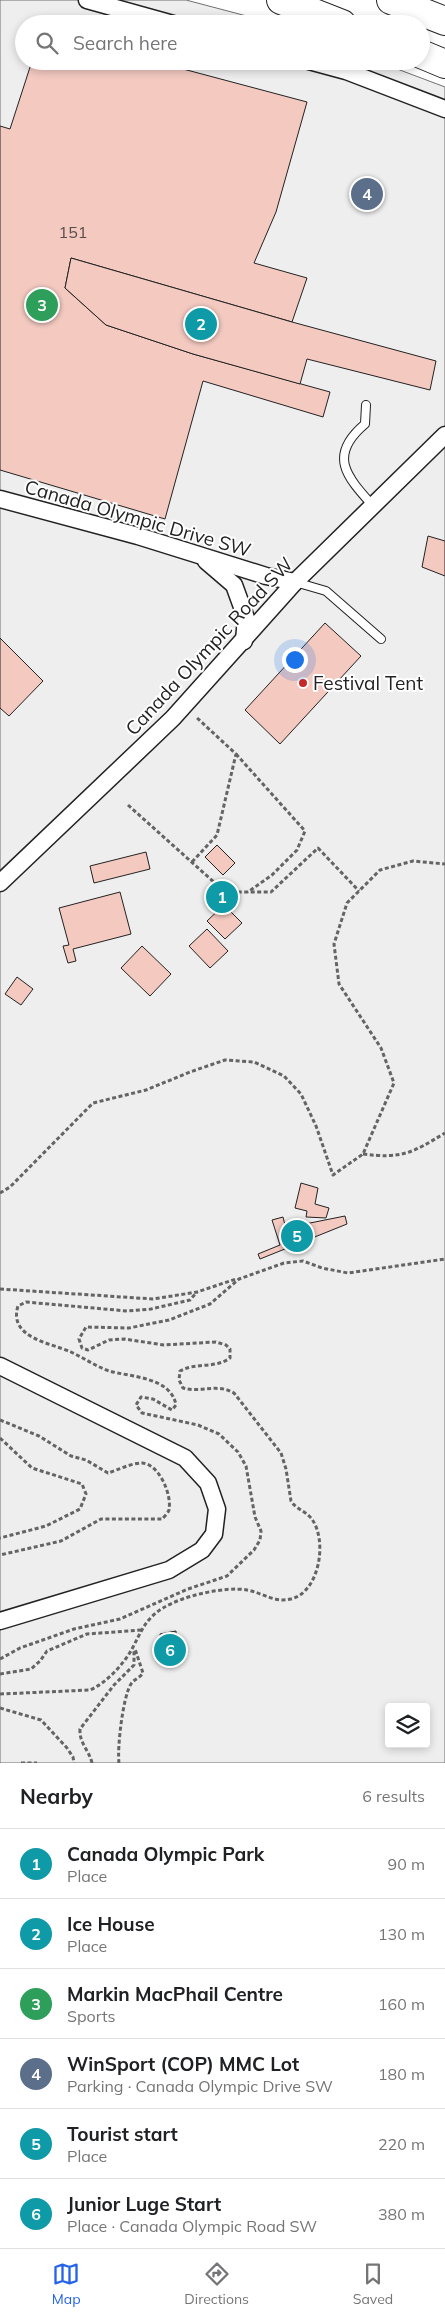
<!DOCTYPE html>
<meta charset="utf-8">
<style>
body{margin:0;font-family:Mulish,sans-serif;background:#f2f2f2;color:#202124}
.controls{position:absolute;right:15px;bottom:15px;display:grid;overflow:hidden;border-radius:5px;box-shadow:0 2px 8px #0003}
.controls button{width:45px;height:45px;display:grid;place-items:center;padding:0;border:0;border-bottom:1px solid #e0e0e0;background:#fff;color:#202124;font:25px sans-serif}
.you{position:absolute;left:294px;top:659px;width:18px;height:18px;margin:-12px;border:4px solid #fff;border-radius:50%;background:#1a73e8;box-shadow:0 0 0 8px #1a73e833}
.badge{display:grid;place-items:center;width:32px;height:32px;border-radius:50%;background:#2563eb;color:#fff;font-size:16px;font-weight:700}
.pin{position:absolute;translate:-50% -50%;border:2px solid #fff;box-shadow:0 1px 5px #0006}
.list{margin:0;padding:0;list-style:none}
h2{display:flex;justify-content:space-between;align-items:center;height:65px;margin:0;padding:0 20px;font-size:21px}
h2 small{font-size:16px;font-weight:400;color:#757577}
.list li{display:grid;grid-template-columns:32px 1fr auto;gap:15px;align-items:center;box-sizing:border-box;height:70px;padding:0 20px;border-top:1px solid #e0e0e0}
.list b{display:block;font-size:19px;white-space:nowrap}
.list p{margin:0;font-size:16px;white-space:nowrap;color:#757577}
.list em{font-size:16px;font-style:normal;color:#757577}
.icon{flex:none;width:28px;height:28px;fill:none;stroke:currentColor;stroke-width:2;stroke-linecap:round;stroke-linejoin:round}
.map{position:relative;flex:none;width:445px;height:1763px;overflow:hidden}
.search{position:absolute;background:#fff;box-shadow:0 2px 8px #0003;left:15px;right:15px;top:15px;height:55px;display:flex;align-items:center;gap:12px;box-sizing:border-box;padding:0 18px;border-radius:28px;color:#757577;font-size:19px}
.sheet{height:485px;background:#fff}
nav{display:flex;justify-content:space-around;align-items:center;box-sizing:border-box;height:70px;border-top:1px solid #e0e0e0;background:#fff;font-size:14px;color:#757577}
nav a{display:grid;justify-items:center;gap:2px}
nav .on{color:#2563eb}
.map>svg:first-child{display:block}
.green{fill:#eee;stroke:#6f6f6f;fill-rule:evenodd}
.building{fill:#f3c9c0;stroke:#222}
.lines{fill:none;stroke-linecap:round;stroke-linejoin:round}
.service-casing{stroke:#222;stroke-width:10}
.minor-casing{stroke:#222;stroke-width:19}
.motorway-casing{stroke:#222;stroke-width:30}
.path{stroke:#646464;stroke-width:3;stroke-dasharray:4 2.5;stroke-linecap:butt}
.service{stroke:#fff;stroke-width:8}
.minor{stroke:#fff;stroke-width:16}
.motorway{stroke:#fff;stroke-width:28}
.poi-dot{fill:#c62828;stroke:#fff;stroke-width:2}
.labels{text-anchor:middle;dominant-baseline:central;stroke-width:4;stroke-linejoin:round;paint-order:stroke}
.number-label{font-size:16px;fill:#564c4a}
.street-label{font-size:19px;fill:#222;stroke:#fff}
.poi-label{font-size:19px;fill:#222;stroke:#fff;text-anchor:start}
</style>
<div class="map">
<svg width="445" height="1763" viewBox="0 0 445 1763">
<rect width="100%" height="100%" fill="#fff"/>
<path class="green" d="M0 0H186L277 24H24V61H376L445 87V1763H0ZM389 1707H426V1744H389Z"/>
<g class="building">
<path d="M32 61H153L307 102 276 212 254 263 307 278 292 322 71 258 65 288 106 325 193 354 330 392 323 417 203 381 165 519 0 470V126L10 129Z"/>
<path d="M71 258 292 322 436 361 430 390 307 359 300 384 193 354 106 325 65 288Z"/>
<path d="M428 536 445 541V576L422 567Z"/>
<path d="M325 623 361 656 280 744 245 710Z"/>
<path d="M0 638 43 681 9 716 0 708Z"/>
<path d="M217 845 235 863 223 875 205 857Z"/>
<path d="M146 852 150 869 94 883 90 866Z"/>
<path d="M120 892 131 934 73 949 76 961 68 963 63 946 69 945 59 908Z"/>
<path d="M224 905 242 923 225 939 207 921Z"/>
<path d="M207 929 228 951 210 968 189 946Z"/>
<path d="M142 946 171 974 150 996 121 968Z"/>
<path d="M17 977 33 989 21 1005 5 994Z"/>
<path d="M301 1183 318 1188 315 1204 329 1208 326 1218 306 1217 307 1211 295 1208Z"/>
<path d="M345 1216 347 1224 260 1259 258 1254 280 1245 272 1220 283 1217 285 1225 294 1223 295 1226Z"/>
<path d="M176 1631V1636H179L182 1661 175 1663V1658L161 1660 159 1642H161L160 1634Z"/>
</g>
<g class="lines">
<g class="service-casing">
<g id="service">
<path d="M366 405 365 424C327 456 347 477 374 507"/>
<path d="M295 582 326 591 381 639"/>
</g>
</g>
<g class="minor-casing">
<g id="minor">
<path d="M87 0 173 24"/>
<path d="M309 61 346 71 445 109"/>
<path d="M0 499 138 536 266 576 295 582"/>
<path d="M206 561 234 585 246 618 244 641"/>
<path d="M0 883 173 718 295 582 445 435"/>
<path d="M0 1366 185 1458 208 1483 217 1509 214 1534 202 1550 169 1570 0 1621"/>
</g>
</g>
<g class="motorway-casing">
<g id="motorway">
<path d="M281 0 342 24"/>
<path d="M391 0 445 21"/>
<path d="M421 54 445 64"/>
</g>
</g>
<g class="path">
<path d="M236 754 305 831 297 850 272 875 248 892"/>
<path d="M128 805 225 892H271L318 848 359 891"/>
<path d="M192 862 217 835 236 754 196 717"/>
<path d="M363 1154C402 1159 412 1153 445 1133"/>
<path d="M0 1193 10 1187 93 1103 146 1090 190 1072 225 1060 254 1062 284 1076 301 1094 316 1126 333 1175 363 1154 394 1083 381 1048 339 984 334 944 347 903 380 870 413 861 445 864"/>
<path d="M0 1289 153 1299 197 1292 236 1279"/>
<path d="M0 1420 39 1436 71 1456 86 1460 108 1473C118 1470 131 1463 142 1463 159 1464 172 1494 169 1510 168 1513 164 1517 162 1519H101L61 1541 0 1555"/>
<path d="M0 1438 32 1468 82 1484 86 1494 80 1509 46 1526 0 1538"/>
<path d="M0 1659 20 1648 74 1629 120 1619 188 1589 227 1576 254 1550 260 1540 261 1531 255 1517 246 1466 238 1452 219 1434 198 1425 142 1413 136 1405 141 1397 153 1399 172 1410 176 1405C171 1377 131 1377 109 1371 95 1366 84 1358 71 1352 51 1343 8 1338 18 1306L26 1302 127 1311 151 1309 190 1300 197 1292"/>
<path d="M0 1674 31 1669 40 1661 47 1651 87 1634 141 1630"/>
<path d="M0 1694 90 1690C106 1683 123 1665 132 1649 141 1632 145 1619 163 1608 182 1596 225 1586 247 1590 263 1593 274 1603 291 1599 320 1592 328 1539 311 1518 305 1511 296 1509 291 1501L286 1469 281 1453 234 1393C217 1383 201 1393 183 1388L179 1380 180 1371C196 1362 215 1369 230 1358V1349L226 1345 216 1342 164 1345 124 1339 109 1340 88 1350 82 1348 79 1339 86 1327 129 1328 169 1320 210 1304 239 1279 284 1263 303 1261 322 1268 348 1273 445 1259"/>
<path d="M0 1708 41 1720 67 1748 73 1757 74 1763"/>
<path d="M21 1763H37"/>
<path d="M92 1763C89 1750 79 1743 80 1729L114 1685 134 1665V1649"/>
<path d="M119 1763C117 1748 123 1696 131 1684 134 1679 140 1678 143 1673L135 1649"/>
</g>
<use href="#service" class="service"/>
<use href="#minor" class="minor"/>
<use href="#motorway" class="motorway"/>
</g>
<circle class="poi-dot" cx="303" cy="683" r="5"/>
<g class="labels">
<g class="number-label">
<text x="73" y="232">151</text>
</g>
<g class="street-label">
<text transform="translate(138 518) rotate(16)">Canada Olympic Drive SW</text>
<text transform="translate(209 646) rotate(-47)">Canada Olympic Road SW</text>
</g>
<g class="poi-label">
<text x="313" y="683">Festival Tent</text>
</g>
</g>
</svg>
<div class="controls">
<button><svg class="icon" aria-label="layers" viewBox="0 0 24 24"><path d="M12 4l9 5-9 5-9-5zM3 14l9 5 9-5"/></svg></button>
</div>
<div class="you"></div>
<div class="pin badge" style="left:222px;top:897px;background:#0f9aa8">1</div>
<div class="pin badge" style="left:201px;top:324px;background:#0f9aa8">2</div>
<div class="pin badge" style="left:42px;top:305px;background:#2e9e5b">3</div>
<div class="pin badge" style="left:367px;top:194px;background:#5c6f8a">4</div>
<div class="pin badge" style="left:297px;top:1236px;background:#0f9aa8">5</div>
<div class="pin badge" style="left:170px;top:1650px;background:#0f9aa8">6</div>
<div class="search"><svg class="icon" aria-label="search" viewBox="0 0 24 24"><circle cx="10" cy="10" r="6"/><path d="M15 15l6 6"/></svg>Search here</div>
</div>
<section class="sheet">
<h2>Nearby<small>6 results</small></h2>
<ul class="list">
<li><span class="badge" style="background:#0f9aa8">1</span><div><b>Canada Olympic Park</b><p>Place</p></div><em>90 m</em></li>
<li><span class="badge" style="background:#0f9aa8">2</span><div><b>Ice House</b><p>Place</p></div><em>130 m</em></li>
<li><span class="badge" style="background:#2e9e5b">3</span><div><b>Markin MacPhail Centre</b><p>Sports</p></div><em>160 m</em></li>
<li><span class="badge" style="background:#5c6f8a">4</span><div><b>WinSport (COP) MMC Lot</b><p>Parking · Canada Olympic Drive SW</p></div><em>180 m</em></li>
<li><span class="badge" style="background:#0f9aa8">5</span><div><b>Tourist start</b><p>Place</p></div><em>220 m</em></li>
<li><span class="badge" style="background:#0f9aa8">6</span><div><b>Junior Luge Start</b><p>Place · Canada Olympic Road SW</p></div><em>380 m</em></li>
</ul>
</section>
<nav>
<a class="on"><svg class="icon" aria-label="map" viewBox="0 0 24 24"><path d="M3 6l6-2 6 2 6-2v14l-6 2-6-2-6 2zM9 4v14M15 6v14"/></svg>Map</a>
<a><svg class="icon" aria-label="directions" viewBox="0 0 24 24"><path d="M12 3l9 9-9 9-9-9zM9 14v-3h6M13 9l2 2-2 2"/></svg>Directions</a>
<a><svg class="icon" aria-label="saved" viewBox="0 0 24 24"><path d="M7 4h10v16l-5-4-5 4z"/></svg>Saved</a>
</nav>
